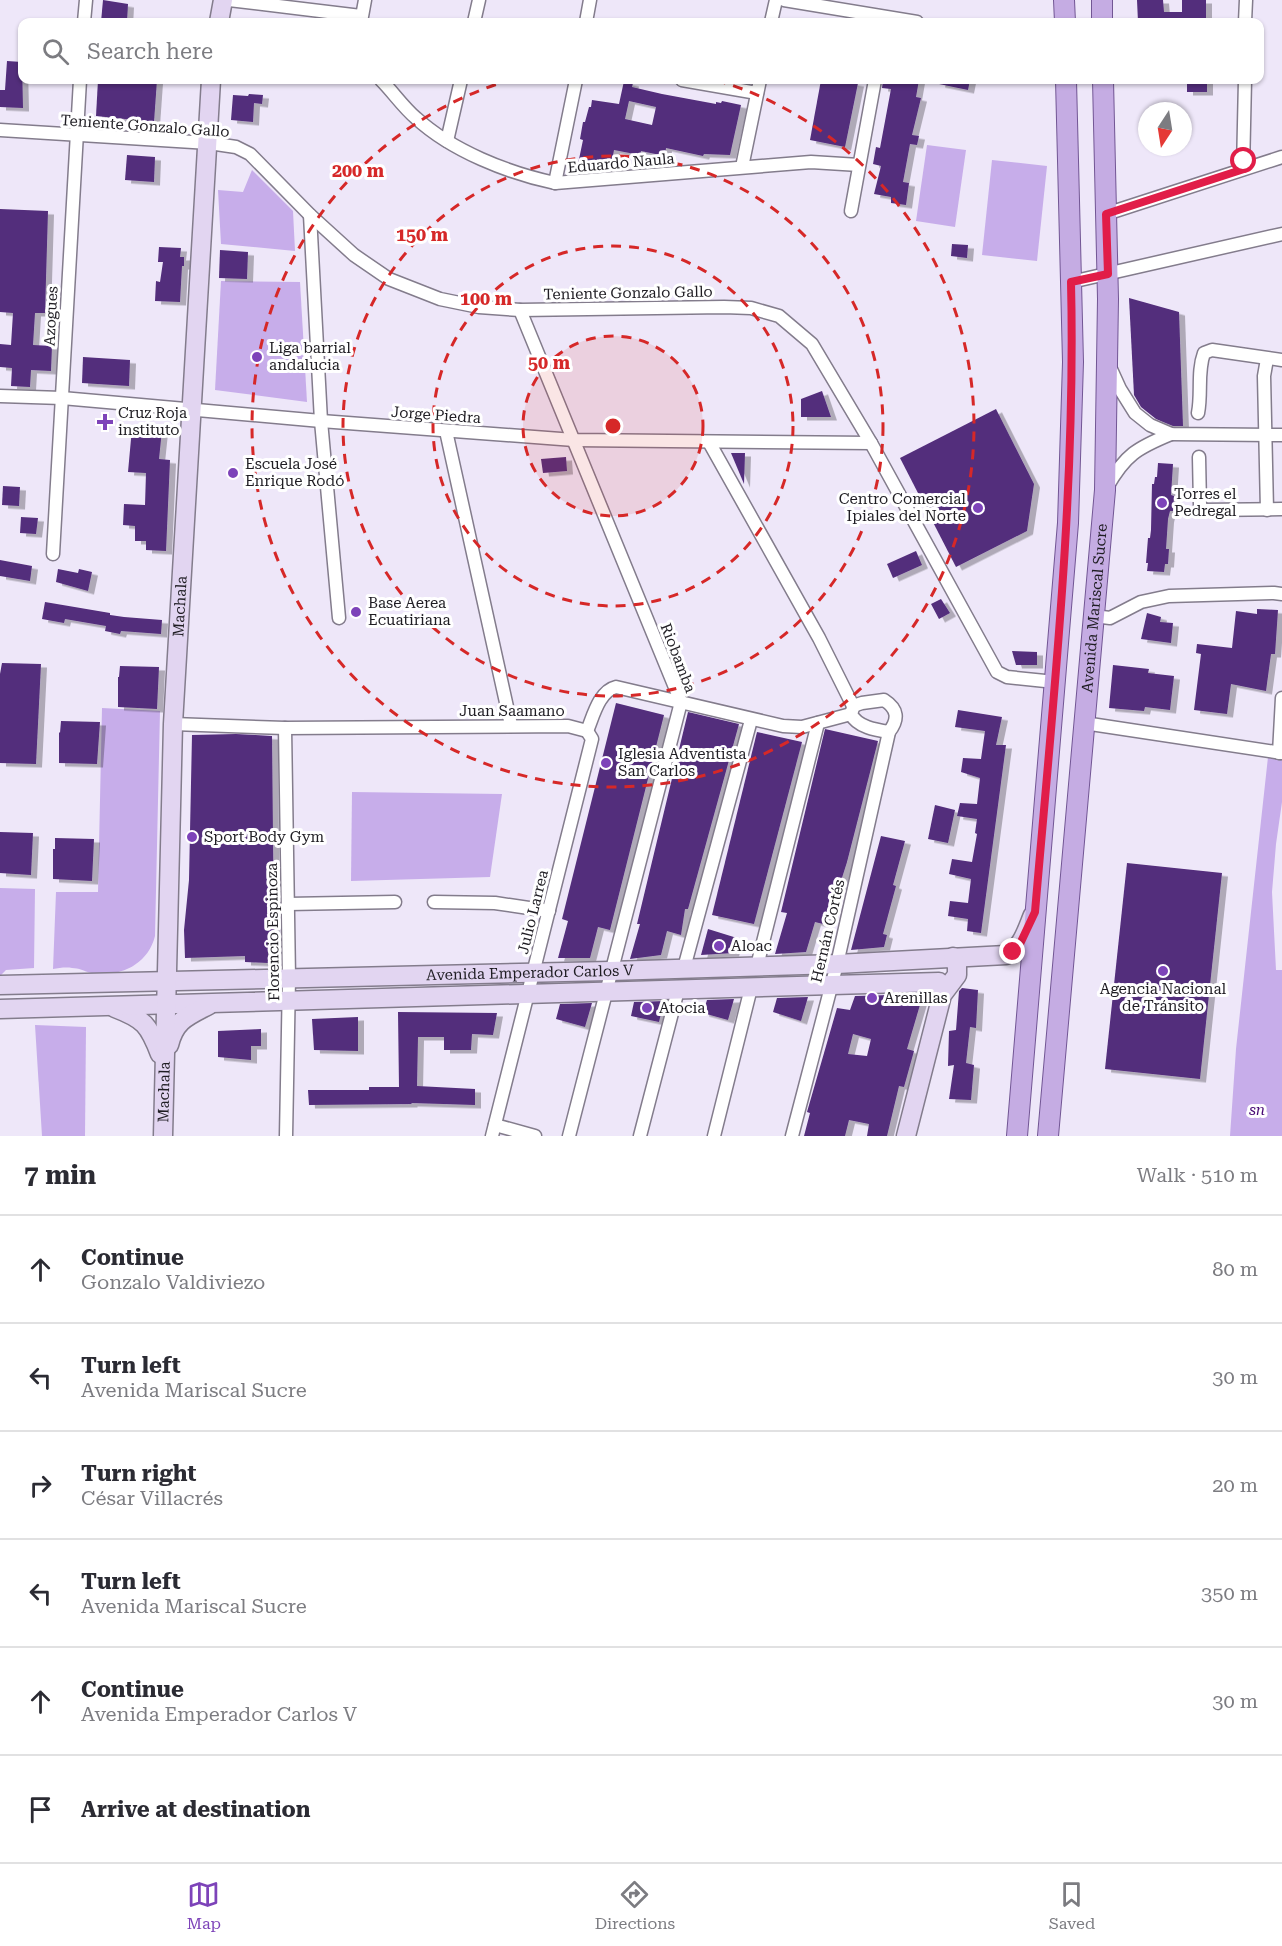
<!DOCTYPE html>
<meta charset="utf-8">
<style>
body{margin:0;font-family:"Roboto Serif",serif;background:#f2f2f3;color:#2b2b33}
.compass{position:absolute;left:1138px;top:102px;width:54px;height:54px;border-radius:50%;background:#fff;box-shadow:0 2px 4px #0004;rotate:192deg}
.stop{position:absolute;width:18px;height:18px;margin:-14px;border:4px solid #e11d48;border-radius:50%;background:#fff}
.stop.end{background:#e11d48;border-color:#fff;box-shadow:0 2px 6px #0008}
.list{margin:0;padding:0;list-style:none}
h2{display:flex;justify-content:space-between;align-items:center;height:78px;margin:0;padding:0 24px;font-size:26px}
h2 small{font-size:20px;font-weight:400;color:#7c7c81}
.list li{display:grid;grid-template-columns:39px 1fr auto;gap:18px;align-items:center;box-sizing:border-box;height:108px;padding:0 24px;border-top:2px solid #e1e1e2}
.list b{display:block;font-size:22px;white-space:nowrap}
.list p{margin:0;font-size:20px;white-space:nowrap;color:#7c7c81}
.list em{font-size:20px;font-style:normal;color:#7c7c81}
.icon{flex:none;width:33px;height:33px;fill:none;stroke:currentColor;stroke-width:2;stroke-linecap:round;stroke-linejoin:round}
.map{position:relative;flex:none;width:1282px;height:1136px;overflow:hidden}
.search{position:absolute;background:#fff;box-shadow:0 2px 4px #0004;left:18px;right:18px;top:18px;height:66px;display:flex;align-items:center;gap:15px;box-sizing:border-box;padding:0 21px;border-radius:12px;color:#7c7c81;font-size:22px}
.sheet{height:726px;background:#fff}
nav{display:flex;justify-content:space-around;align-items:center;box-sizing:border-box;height:84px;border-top:2px solid #e1e1e2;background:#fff;font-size:16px;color:#7c7c81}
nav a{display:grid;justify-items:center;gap:3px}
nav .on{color:#7d43b9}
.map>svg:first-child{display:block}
.green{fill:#c7adea}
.building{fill:#532d7b;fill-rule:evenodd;filter:url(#shadow)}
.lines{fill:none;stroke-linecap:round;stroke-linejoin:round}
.street-casing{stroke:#837c8c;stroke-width:15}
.secondary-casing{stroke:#837c8c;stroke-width:21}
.primary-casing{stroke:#725694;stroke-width:22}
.street{stroke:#fff;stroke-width:12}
.secondary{stroke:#e2d5f1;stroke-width:18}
.primary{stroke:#c5ace3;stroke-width:20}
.route{stroke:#e11d48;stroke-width:8}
.ring{fill:none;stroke:#d62828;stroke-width:3;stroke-dasharray:10 8}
.poi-dot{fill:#7d43b9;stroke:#fff;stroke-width:2}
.labels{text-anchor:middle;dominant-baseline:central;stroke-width:6;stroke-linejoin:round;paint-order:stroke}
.street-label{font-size:15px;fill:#1f1d23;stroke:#fff}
.poi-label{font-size:15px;fill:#1f1d23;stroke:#fff;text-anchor:start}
.park-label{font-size:15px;font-style:italic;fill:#460873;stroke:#fff}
.centre{fill:#d62828;stroke:#fff;stroke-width:3}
.ring-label{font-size:18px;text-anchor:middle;font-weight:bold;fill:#d62828;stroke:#fff;stroke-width:6;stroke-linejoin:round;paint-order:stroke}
</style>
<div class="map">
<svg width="1282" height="1136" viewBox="0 0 1282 1136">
<defs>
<filter id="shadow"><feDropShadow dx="6" dy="3.5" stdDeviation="0" flood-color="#0004"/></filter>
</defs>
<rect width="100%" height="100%" fill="#eee7f9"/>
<g class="green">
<path d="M927 145 966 150 955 227 916 221Z"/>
<path d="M992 160 1047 166 1037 261 982 255Z"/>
<path d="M252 170 293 211 295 251 221 244 218 190 243 192Z"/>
<path d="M221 281 300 282 307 402 215 390Z"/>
<path d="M102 708 160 711 155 936C148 965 119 978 91 973 84 971 79 968 72 968 66 967 59 968 53 969L56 892H98Z"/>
<path d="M1268 757 1282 760V802L1276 844 1272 892 1276 970H1282V1136H1230L1236 1049Z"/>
<path d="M352 792 502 794 490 877 351 881Z"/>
<path d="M0 888 35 889 34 968 6 970 0 976Z"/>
<path d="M35 1025 86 1027 85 1136H42Z"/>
</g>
<g class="building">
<path d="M103 0 128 4 127 22H101Z"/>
<path d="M1137 0H1163L1164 12H1182V0H1206V22H1138Z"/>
<path d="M7 61 22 62 23 108 0 107V90H5Z"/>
<path d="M98 80H157L154 122 96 116Z"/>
<path d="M821 80H841L858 83 845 147 810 140Z"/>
<path d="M883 80H919L916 97 921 98 912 135 919 136 917 145 910 144 903 182 909 183 906 205 891 203V197L874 194 881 166 873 164 876 147 880 148 891 89 882 88Z"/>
<path d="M940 80H970L968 90 939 84Z"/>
<rect x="1187" y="80" width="20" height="12"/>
<path d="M624 81 633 83 632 87 662 94 716 104V102L721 103 722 101 741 105 730 155 704 154 703 156 666 148 665 156 641 151 640 155 614 150 612 161 578 164 583 140 580 139 583 122H585L589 107H591L592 100 619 104ZM629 101 656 107 652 125 625 119Z"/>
<path d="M249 94 263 95 262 104 254 103 253 122 231 120 233 95 248 96Z"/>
<path d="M127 155 155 157 154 182 125 180Z"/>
<path d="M0 209 48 211 45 313H35L33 345 52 346 51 371 31 370 30 387 11 386 12 368 0 367V344L11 345 13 313 0 312Z"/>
<path d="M952 244 968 245 967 258 951 256Z"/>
<path d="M159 247 181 248 180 257H184V266H182L180 302 155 301 156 281 160 282 163 262H158Z"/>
<path d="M220 250 248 252 247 279 219 278Z"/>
<path d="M1129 298 1179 312 1183 426H1173L1156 419 1141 407 1134 395Z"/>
<path d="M83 357 130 360 129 386 82 383Z"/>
<path d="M822 391 831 417H801V399Z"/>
<path d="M996 409 1034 484 1027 531 956 567 900 458Z"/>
<path d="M132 428 162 430 159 459 170 460 166 551 146 550V541H135V526L123 525 124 504 145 505 146 473 128 472Z"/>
<path d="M731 453H745L744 484Z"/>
<path d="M566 457 567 471 543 473 541 459Z"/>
<path d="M1158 463 1173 464 1171 495 1174 496 1173 511H1170L1168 519 1166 549H1169L1168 564H1165L1164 572 1147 571 1148 563H1146L1148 538H1150L1151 530 1152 484H1154L1155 477H1157Z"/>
<path d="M3 486 20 487 19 506 2 505Z"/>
<path d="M21 517 38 518 36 534 20 533Z"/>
<path d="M916 551 922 565 893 578 887 564Z"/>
<path d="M0 560 32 566 30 581 0 576Z"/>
<path d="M58 569 78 573 79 569 92 572 88 591 56 582Z"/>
<path d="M941 599 950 613 939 619 931 604Z"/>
<path d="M45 602 110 613V615L124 617 162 620 161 634 121 631 120 634 105 631 106 626 65 619 64 623 42 619Z"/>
<path d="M1257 609 1278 610 1275 654H1271L1266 691 1231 684 1227 714 1194 710 1201 654 1196 653 1197 644 1232 648 1236 611 1257 614Z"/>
<path d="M1147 613 1161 617 1160 622 1173 623 1171 643 1141 639Z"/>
<path d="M1012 651 1037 652V665H1016Z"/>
<path d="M2 663 41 664 36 764 0 763V674Z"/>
<path d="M1113 665 1149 669 1148 673 1174 676 1170 710 1145 707 1144 711 1109 708Z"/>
<path d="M120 666 159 667 157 709 118 707V677H119Z"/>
<path d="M616 703 664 715 610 930 598 927 590 958H558L568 921 562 919Z"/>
<path d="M958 710 1002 717 996 745H1006L981 933 967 931 968 919 948 916 950 901 968 903 971 879 949 874 952 859 972 862 977 834 975 833 977 819 957 816 960 803 977 804 980 778 961 772 963 758 981 759 985 731 955 727Z"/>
<path d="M688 712 739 724 688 909H685L681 935 667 931 661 955 630 959 640 924H637Z"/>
<path d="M61 721 100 722 97 764 59 763V732L60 733Z"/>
<path d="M825 729 878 741 847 862 827 925 815 922 806 952 775 954 787 913 781 912Z"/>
<path d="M757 732 802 742 754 924 712 915Z"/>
<path d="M236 734 272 736 274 938H268V963L245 962V956L185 958 184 930 189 880 192 735Z"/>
<path d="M935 805 955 810 948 843 928 839Z"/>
<path d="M0 832 33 833 31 875 0 873Z"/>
<path d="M881 836 905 841 893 885 896 886 883 934 887 935 884 947 851 950Z"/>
<path d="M55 838 94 839 92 881 53 879V849H55Z"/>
<path d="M1127 863 1222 873 1200 1079 1105 1069Z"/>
<path d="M708 929 737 938 733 953 701 955Z"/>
<path d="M962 988 978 990 976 1028 970 1027 966 1063 974 1065 971 1100 949 1099 954 1065 948 1066 949 1031 956 1030 959 991Z"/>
<path d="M890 995V997L922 998 907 1049 914 1051 904 1087 899 1086 887 1136H867L869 1124 849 1120 845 1136H804L810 1113 807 1112 837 1008 850 1010 855 996ZM853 1034 871 1039 867 1056 848 1054Z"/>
<path d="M808 997 801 1021 773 1012 777 998Z"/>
<path d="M734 999 728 1020 703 1013 707 1000Z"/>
<path d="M664 1001 659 1022 631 1016 634 1002Z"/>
<path d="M592 1003 585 1027 556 1019 560 1004Z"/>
<path d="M398 1012 497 1013 493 1035 472 1034 471 1050H444V1037H418L417 1086 475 1089V1105L412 1103 411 1104 309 1105 308 1090H369V1087H399Z"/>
<path d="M358 1017V1051L314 1050 312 1019Z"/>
<path d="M261 1029V1046H251V1060L218 1057V1031Z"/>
</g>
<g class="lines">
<g class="street-casing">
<g id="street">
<path d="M229 0 361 16"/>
<path d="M784 0 917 22"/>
<path d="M84 22 86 0"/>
<path d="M361 22 365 0"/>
<path d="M474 22 479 0"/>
<path d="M586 22 590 0"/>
<path d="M771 22 776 0"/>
<path d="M1245 22 1246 0"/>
<path d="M381 80C393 92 403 107 416 118 452 151 508 173 555 183L811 162 859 165"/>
<path d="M682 80 757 93"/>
<path d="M0 130 209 143 236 147 250 154 310 215 354 255 389 279 440 299 479 307 520 310 724 307 751 308 779 316 812 344 871 443 997 672 1007 677 1055 682"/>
<path d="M447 141 461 80"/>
<path d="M742 167 760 80"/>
<path d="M1243 169 1245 80"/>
<path d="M555 183 576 80"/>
<path d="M851 211 875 80"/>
<path d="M1106 214 1282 157"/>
<path d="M310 215 321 421 339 618"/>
<path d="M1071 282 1282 234"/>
<path d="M520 310 681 702 569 1136"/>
<path d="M1110 367 1120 389 1135 413 1150 425 1171 434 1282 435"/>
<path d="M0 396 62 398 321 421 574 440 871 443"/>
<path d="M1198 413C1202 393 1197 372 1204 353L1212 350 1282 360"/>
<path d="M446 431 511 725"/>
<path d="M709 442 819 638 853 706"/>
<path d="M1199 457 1200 505 1203 510 1282 509"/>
<path d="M1107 487C1125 455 1137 448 1171 434"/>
<path d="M1267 510 1264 376 1267 359"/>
<path d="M53 554 80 80"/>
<path d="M1094 616 1110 618 1141 602 1169 596 1274 593 1282 594"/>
<path d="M853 708 851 714C857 727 876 730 889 732"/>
<path d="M1084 723 1282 753"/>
<path d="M173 724 285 728 568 726 587 731"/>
<path d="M285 728 289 978 286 1136"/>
<path d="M587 731C593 717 599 691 616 687L783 726 802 727 851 714"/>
<path d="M1279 753 1282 698"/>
<path d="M434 902 495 903 549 911"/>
<path d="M288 904 395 902"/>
<path d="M757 966 818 723"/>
<path d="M684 968 751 720"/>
<path d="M495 1125 535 1136"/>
<path d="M492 1136 592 739 587 731"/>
<path d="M640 1136 678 990"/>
<path d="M714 1136 751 988"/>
<path d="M792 1136 837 964 889 732C899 719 898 709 884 700L862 703 853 706"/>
</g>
</g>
<g class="secondary-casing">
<g id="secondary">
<path d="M219 22 223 0"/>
<path id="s1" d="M0 985 610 971 837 964 1006 955C1022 949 1027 929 1033 915"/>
<path d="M115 1008C144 1019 149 1025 160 1054"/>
<path d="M0 1009 939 982"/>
<path d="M169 1045C175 1020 188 1016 209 1005"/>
<path id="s2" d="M163 1136 173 724 211 80"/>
<path d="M906 1136 942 995 957 975V966L953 957"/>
</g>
</g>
<g class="primary-casing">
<g id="primary">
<path d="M1064 0 1065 22"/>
<path d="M1102 0V22"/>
<path d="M1017 1136 1068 523 1073 362 1066 80"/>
<path id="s3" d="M1048 1136 1105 490 1108 299 1103 80"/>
</g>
</g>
<use href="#street" class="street"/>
<use href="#secondary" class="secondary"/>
<use href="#primary" class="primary"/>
</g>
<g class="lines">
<path class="route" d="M1013 952 1019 946 1035 912C1053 702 1076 493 1071 282L1108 274 1106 214 1244 169V161"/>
</g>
<circle cx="613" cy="426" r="90" fill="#d62828" fill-opacity=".12"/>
<g class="ring">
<circle cx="613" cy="426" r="90"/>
<circle cx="613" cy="426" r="180"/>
<circle cx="613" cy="426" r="270"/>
<path d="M716 80A361 361 0 1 1 510 80"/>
</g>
<g class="poi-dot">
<circle cx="257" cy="357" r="6"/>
<path d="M102 413h6v6h6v6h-6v6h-6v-6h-6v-6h6z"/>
<circle cx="233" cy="473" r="6"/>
<circle cx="1162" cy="503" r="6"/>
<circle cx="978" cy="508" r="6"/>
<circle cx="356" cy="612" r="6"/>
<circle cx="606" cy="763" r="6"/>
<circle cx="192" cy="837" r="6"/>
<circle cx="719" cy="946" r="6"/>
<circle cx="1163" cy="971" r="6"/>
<circle cx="872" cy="998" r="6"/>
<circle cx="647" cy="1008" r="6"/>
</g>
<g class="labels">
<g class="street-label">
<text transform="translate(145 126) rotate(4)">Teniente Gonzalo Gallo</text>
<text transform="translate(621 163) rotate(-5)">Eduardo Naula</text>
<text transform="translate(628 293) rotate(-1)">Teniente Gonzalo Gallo</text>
<text transform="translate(51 316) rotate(-87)">Azogues</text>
<text transform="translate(436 415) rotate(4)">Jorge Piedra</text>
<text stroke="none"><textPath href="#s2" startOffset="530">Machala</textPath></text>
<text stroke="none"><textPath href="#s3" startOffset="530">Avenida Mariscal Sucre</textPath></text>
<text transform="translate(678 658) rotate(69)">Riobamba</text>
<text x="512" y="711">Juan Saamano</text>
<text transform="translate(533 912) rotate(-76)">Julio Larrea</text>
<text transform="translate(828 931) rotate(-77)">Hernán Cortés</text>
<text transform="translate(273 932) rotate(-91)">Florencio Espinoza</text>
<text stroke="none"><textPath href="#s1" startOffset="530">Avenida Emperador Carlos V</textPath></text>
<text stroke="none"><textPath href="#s2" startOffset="44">Machala</textPath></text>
</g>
<g class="poi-label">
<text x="269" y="348">Liga barrial<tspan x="269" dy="17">andalucia</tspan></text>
<text x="118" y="413">Cruz Roja<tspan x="118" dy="17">instituto</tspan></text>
<text x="245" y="464">Escuela José<tspan x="245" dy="17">Enrique Rodó</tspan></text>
<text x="1174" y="494">Torres el<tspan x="1174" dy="17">Pedregal</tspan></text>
<text x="966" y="499" text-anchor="end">Centro Comercial<tspan x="966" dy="17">Ipiales del Norte</tspan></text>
<text x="368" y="603">Base Aerea<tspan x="368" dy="17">Ecuatiriana</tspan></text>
<text x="618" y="754">Iglesia Adventista<tspan x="618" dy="17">San Carlos</tspan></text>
<text x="204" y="837">Sport Body Gym</text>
<text x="731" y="946">Aloac</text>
<text x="1163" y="989" text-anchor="middle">Agencia Nacional<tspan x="1163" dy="17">de Tránsito</tspan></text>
<text x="884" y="998">Arenillas</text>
<text x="659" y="1008">Atocia</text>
</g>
<g class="park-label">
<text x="1257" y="1110">sn</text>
</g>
</g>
<circle cx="613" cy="426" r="9" class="centre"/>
<g class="ring-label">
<text x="358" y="177">200 m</text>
<text x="422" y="241">150 m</text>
<text x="486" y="305">100 m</text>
<text x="549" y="369">50 m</text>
</g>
</svg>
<svg class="compass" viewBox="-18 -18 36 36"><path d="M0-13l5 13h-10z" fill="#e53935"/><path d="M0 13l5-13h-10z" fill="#7c7c81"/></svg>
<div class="stop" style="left:1244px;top:161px"></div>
<div class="stop end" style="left:1013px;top:952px"></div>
<div class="search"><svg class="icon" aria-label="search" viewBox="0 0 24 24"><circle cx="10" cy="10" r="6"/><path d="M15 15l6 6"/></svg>Search here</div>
</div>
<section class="sheet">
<h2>7 min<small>Walk · 510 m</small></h2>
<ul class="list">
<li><svg class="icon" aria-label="ahead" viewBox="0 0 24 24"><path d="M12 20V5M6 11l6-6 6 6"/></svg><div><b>Continue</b><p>Gonzalo Valdiviezo</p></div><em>80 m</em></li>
<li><svg class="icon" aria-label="left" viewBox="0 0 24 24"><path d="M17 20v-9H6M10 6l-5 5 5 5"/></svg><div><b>Turn left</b><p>Avenida Mariscal Sucre</p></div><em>30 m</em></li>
<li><svg class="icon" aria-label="right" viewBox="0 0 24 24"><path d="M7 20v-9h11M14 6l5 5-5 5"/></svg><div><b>Turn right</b><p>César Villacrés</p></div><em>20 m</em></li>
<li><svg class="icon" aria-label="left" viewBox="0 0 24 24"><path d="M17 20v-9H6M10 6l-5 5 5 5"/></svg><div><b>Turn left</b><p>Avenida Mariscal Sucre</p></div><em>350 m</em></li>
<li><svg class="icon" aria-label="ahead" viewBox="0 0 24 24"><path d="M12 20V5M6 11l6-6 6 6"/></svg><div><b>Continue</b><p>Avenida Emperador Carlos V</p></div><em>30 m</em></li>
<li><svg class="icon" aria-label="arrive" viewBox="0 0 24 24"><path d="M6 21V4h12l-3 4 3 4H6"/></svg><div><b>Arrive at destination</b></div></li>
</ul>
</section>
<nav>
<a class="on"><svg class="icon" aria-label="map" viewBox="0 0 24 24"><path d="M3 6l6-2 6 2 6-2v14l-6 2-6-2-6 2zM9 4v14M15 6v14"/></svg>Map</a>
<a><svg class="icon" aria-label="directions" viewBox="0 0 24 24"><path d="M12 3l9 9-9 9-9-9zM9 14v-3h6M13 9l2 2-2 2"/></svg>Directions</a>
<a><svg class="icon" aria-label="saved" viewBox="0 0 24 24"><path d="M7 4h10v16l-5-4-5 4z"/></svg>Saved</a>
</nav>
